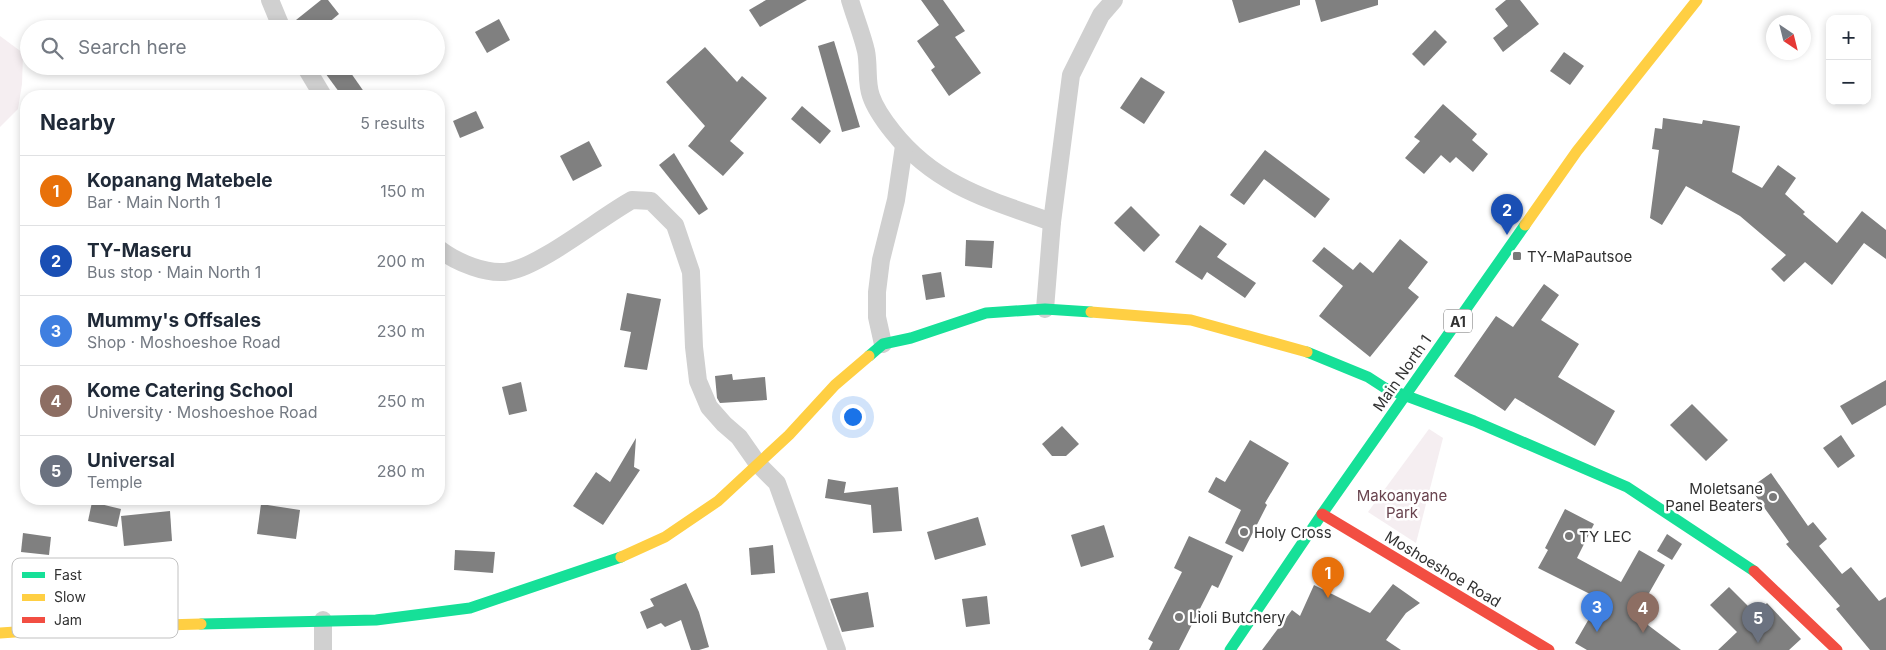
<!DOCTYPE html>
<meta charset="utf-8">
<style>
body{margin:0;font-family:Inter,sans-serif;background:#f6f6f7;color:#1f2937}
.controls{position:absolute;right:15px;top:15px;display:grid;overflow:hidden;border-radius:10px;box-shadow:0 2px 8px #0003}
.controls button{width:45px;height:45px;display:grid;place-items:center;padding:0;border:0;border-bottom:1px solid #e0e1e3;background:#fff;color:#1f2937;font:25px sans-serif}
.compass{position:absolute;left:1766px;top:15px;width:45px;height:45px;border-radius:50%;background:#fff;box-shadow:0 2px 8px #0003;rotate:145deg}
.you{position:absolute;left:852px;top:416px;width:18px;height:18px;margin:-12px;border:4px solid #fff;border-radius:50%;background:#1a73e8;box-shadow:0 0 0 8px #1a73e833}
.badge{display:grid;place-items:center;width:32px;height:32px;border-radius:50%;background:#b45309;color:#fff;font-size:16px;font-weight:700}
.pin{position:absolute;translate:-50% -41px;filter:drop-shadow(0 1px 2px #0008)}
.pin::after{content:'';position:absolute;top:26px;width:18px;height:15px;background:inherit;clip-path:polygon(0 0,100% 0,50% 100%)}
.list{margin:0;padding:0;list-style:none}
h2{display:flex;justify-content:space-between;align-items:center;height:65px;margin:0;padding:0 20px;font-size:21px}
h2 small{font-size:16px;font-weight:400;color:#747a83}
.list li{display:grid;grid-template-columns:32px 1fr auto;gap:15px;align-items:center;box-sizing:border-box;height:70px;padding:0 20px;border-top:1px solid #e0e1e3}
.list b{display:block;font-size:19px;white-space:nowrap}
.list p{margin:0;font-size:16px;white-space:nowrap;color:#747a83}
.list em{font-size:16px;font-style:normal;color:#747a83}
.icon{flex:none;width:28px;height:28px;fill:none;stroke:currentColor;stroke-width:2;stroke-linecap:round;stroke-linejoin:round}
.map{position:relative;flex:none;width:1886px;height:650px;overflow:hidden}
.search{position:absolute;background:#fff;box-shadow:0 2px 8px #0003;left:20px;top:20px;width:425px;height:55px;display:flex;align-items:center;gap:12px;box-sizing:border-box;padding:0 18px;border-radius:28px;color:#747a83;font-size:19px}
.panel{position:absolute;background:#fff;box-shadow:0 2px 8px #0003;left:20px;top:90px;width:425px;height:415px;border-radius:20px}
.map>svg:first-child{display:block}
.green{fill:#f5eef1}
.building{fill:#808080}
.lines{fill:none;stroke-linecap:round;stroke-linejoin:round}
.street{stroke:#d0d0d0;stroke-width:18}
.fast{stroke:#16e098;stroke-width:11}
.slow{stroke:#ffcf43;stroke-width:11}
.jam{stroke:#f24e42;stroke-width:11}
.poi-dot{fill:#797979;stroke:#fff;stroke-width:2}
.labels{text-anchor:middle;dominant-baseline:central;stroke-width:5;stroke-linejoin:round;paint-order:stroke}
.shield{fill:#fff;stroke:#6f6f6f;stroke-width:1}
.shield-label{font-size:14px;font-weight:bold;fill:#313131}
.poi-label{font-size:15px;fill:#313131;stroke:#fff;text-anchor:start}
.street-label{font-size:15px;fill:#313131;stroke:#fff}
.park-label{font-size:15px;fill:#68434e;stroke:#fff}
.key{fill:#fff;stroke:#c1c1c1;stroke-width:1}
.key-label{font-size:14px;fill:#313131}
</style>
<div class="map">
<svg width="1886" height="650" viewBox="0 0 1886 650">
<rect width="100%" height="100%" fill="#fff"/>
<g class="green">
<path d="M0 36 23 53 22 84 18 109 0 127Z"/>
<path d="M1429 429 1443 438 1416 543 1368 512Z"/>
</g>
<g class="building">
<path d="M321 0H328L339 14 321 29H292L291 24Z"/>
<path d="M766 0H807L760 27 749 10Z"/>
<path d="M921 0H943L965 31 955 37 981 73 949 96 931 70 935 67 917 41 939 25Z"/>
<path d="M1232 0H1300V5L1239 23Z"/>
<path d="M1315 0H1378V5L1321 22Z"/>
<path d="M1506 0H1520L1539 24 1503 52 1493 38 1508 26 1495 9Z"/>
<path d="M499 19 510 40 487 53 475 32Z"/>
<path d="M1435 30 1447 42 1424 66 1412 54Z"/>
<path d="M834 41 860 127 842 132 818 46Z"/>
<path d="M705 47 737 82 742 76 767 98 730 141 744 153 723 176 688 146 705 126 666 82Z"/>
<path d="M1564 52 1584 66 1570 85 1550 71Z"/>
<path d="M320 66H346L367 96H342Z"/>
<path d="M1141 77 1165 92 1144 124 1120 108Z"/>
<path d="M1443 104 1477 134 1472 140 1488 154 1473 172 1456 157 1450 163 1441 155 1424 174 1405 158 1420 141 1414 137Z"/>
<path d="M802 106 831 131 820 144 791 119Z"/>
<path d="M476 111 484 128 460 138 453 121Z"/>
<path d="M1663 118 1702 124 1703 120 1740 126 1732 172 1762 188 1778 165 1796 178 1785 194 1805 212 1803 214 1837 243 1862 211 1886 230V259L1864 243 1832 285 1805 262 1784 282 1771 269 1786 255 1740 216 1686 186 1662 225 1650 218 1659 150 1652 149 1655 128 1662 129Z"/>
<path d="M589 141 602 166 573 181 560 156Z"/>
<path d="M1265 150 1330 199 1315 218 1264 179 1244 205 1230 195Z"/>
<path d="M674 153 708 209 699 215 659 165Z"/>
<path d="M1131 206 1160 235 1144 252 1114 223Z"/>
<path d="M1200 225 1227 244 1217 257 1256 283 1245 298 1207 272 1202 280 1175 262Z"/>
<path d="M1400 239 1428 262 1408 288 1419 297 1370 357 1319 316 1343 286 1312 261 1324 247 1353 270 1360 262 1373 273Z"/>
<path d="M966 240 994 241 992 268 965 266Z"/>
<path d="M941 272 945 297 926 300 922 275Z"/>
<path d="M1544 284 1559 295 1541 320 1579 344 1558 377 1615 411 1595 446 1515 398 1505 411 1454 376 1496 316 1513 327Z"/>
<path d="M627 293 661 299 647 370 624 367 631 332 620 330Z"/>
<path d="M732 374 733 380 765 377 767 400 720 403 717 398 715 376Z"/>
<path d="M1886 380V405L1852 425 1840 406Z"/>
<path d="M521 382 527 411 509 415 502 387Z"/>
<path d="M1692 404 1728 440 1706 461 1670 425Z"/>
<path d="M1062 426 1079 444 1066 456H1052L1042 444Z"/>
<path d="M1841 435 1855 456 1838 468 1823 448Z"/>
<path d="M636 438 634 467 640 470 603 525 573 506 596 472 610 482Z"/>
<path d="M1250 440 1289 463 1265 503 1267 505 1243 552 1225 543 1241 510 1208 492 1216 477 1225 482Z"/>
<path d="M1771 473 1808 526 1813 522 1827 539 1819 546 1842 574 1851 567 1879 601 1886 597V650H1870L1836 609 1840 606 1786 544 1789 542 1750 488Z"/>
<path d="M828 479 846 482 844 493 898 487 902 531 873 533 871 505 825 498Z"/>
<path d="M92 502 121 509 117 527 88 521Z"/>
<path d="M261 504 300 510 296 539 257 534Z"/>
<path d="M1565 509 1594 524 1577 558 1621 582 1639 550 1665 565 1636 616 1681 650H1587L1575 643 1598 603 1588 598 1590 594 1538 568 1548 550 1545 548Z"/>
<path d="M170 511 172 541 124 546 121 516Z"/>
<path d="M978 517 986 545 935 560 927 532Z"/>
<path d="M1104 525 1114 557 1081 567 1071 535Z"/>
<path d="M23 533 51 537 49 555 21 552Z"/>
<path d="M1667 534 1682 544 1672 560 1657 551Z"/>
<path d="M1189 536 1233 556 1218 588 1212 585 1179 650H1149L1153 642 1148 639 1182 572 1174 568Z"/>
<path d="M773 545 775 573 751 575 749 548Z"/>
<path d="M455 550 495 552 493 573 454 570Z"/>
<path d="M686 583 699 612 709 647 699 650H691L681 620 665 627 661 623 647 629 640 612 654 606 650 599Z"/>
<path d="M1393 584 1420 603 1406 613 1386 640 1401 650H1262L1292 610 1300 616 1314 585 1370 613Z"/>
<path d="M1729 587 1756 614 1767 603 1801 639 1789 650H1718L1737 632 1710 605Z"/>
<path d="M868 592 874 627 842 632 830 599Z"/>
<path d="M987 596 990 624 966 627 962 599Z"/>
</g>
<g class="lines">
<g class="street">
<path d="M270 0 282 29"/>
<path d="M850 0C855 17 862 34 866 51 869 65 866 83 871 96 875 108 885 122 893 132 936 186 990 200 1052 222"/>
<path d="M305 66 323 96"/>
<path d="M439 249C456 262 488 276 510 271 542 265 601 217 632 200L651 201 675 225 691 272 694 347 698 381 709 407 724 424 739 437 758 464 777 483 837 650"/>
<path d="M1045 309 1052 222 1071 75 1101 15 1114 0"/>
<path d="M883 344 877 317V292L881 260 896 200 904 146"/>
<path d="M323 620V650"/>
</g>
<g class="fast">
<path d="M1307 352 1368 377 1385 388 1474 421 1627 487 1754 571"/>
<path d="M869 356 883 344 911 338 986 313 1045 309 1091 312"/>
<path d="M201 624 376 620 470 608 621 557"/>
<path d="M1230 650 1322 514 1525 225"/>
</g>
<g class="slow">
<path d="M1525 225 1577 151 1697 0"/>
<path d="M1091 312 1191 320 1307 352"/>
<path d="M621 557 665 537 718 501 789 435 835 385 869 356"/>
<path d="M0 633 89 627 201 624"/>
</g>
<g class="jam">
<path d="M1322 514 1549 650"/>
<path d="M1754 571 1837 650"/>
</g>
</g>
<g class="poi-dot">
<rect x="1512" y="251" width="10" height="10" rx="2.5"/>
<circle cx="1773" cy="497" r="5"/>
<circle cx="1244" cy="532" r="5"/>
<circle cx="1569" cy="536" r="5"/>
<circle cx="1179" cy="617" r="5"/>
</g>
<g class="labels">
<rect class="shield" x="1444" y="309.5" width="28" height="23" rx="4"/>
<g class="shield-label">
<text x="1458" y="321">A1</text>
</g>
<g class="poi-label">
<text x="1527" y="256">TY-MaPautsoe</text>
<text x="1763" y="488" text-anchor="end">Moletsane<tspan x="1763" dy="17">Panel Beaters</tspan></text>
<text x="1254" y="532">Holy Cross</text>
<text x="1579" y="536">TY LEC</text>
<text x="1189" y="617">Lioli Butchery</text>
</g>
<g class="street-label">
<text transform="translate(1402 373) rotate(-55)">Main North 1</text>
<text transform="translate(1443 569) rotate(31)">Moshoeshoe Road</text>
</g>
<g class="park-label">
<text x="1402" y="495">Makoanyane<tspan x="1402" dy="17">Park</tspan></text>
</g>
</g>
<rect x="12" y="558" width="166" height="80" rx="8" class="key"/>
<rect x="22" y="572" width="23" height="6" fill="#16e098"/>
<rect x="22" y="594" width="23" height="7" fill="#ffcf43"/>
<rect x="22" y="617" width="23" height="6" fill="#f24e42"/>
<g class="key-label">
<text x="54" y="580">Fast</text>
<text x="54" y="602">Slow</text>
<text x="54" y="625">Jam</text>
</g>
</svg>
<div class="controls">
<button>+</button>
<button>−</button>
</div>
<svg class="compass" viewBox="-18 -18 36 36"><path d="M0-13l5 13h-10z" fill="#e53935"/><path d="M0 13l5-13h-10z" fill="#747a83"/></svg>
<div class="you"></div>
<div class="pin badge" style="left:1328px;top:598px;background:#e8710a">1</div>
<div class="pin badge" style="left:1507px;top:235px;background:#1a4fb4">2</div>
<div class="pin badge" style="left:1597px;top:632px;background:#3f7fe0">3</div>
<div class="pin badge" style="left:1643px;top:633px;background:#8d6e63">4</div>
<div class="pin badge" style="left:1758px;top:643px;background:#6b7280">5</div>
<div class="search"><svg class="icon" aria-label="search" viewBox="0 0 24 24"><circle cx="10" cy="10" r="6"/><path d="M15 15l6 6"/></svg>Search here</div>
<section class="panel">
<h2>Nearby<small>5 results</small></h2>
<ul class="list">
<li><span class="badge" style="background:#e8710a">1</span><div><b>Kopanang Matebele</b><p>Bar · Main North 1</p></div><em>150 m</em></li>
<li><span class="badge" style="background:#1a4fb4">2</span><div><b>TY-Maseru</b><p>Bus stop · Main North 1</p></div><em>200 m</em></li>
<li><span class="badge" style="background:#3f7fe0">3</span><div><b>Mummy's Offsales</b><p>Shop · Moshoeshoe Road</p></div><em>230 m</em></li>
<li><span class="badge" style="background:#8d6e63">4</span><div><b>Kome Catering School</b><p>University · Moshoeshoe Road</p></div><em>250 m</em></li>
<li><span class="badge" style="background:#6b7280">5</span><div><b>Universal</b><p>Temple</p></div><em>280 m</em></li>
</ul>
</section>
</div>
